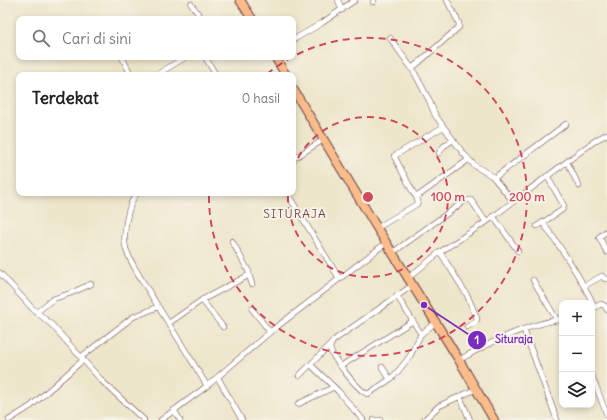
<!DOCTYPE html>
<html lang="id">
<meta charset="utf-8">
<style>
body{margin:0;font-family:Delius,sans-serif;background:#f2f2f2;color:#222}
.controls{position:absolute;right:12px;bottom:12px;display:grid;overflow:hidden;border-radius:8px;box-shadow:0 2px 6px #0003}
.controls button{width:36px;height:36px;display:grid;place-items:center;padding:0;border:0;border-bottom:1px solid #e0e0e0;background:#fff;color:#222;font:20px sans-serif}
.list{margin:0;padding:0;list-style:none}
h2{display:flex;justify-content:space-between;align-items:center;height:52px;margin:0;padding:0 16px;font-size:17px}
h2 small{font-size:13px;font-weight:400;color:#767676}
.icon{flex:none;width:22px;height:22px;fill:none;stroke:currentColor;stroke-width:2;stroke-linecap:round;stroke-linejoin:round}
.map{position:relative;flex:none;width:607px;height:420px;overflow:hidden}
.search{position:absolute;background:#fff;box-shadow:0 2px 6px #0003;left:16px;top:16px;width:280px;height:44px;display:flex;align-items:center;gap:10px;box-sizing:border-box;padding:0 14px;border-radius:8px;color:#767676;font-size:15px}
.panel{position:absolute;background:#fff;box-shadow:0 2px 6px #0003;left:16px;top:72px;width:280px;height:124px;border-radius:8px}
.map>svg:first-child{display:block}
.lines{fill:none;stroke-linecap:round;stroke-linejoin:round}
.minor-casing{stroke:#633d43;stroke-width:6}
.primary-casing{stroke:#633d43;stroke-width:10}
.minor{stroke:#fff;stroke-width:5}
.primary{stroke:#fabc8b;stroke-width:8}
.ring{fill:none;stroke:#d1495b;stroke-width:2;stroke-dasharray:7 5}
.labels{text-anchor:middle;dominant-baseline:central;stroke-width:4;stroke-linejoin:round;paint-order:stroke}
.quarter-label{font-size:12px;letter-spacing:1px;fill:#794c4f;stroke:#f7f3e8}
.centre{fill:#d1495b;stroke:#f7f3e8;stroke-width:2}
.ring-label{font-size:12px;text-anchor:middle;font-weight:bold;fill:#d1495b;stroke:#f7f3e8;stroke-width:4;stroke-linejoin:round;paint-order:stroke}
.leader{fill:none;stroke:#7b2cbf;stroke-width:1.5}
.callout-dot{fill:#7b2cbf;stroke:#f7f3e8;stroke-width:1.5}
.mark-label{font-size:12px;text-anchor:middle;font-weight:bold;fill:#fff}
.callout-label{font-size:11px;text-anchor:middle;font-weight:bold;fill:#7b2cbf;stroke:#f7f3e8;stroke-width:4;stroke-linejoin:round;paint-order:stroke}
</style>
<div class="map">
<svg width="607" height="420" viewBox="0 0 607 420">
<rect width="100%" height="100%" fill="#f7f3e8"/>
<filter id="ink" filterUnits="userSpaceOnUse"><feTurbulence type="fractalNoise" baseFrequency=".025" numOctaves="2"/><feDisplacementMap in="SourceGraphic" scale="8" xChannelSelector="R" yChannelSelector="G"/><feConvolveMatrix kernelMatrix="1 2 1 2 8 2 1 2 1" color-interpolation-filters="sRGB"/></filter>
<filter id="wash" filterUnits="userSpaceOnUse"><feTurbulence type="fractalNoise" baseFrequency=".012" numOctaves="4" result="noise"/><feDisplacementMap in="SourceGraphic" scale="16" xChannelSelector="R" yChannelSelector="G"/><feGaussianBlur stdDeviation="0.9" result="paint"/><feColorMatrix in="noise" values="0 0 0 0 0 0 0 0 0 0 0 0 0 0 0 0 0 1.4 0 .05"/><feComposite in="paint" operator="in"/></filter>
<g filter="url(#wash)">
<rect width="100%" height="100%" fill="#eee6cb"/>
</g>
<g filter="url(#ink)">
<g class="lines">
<g class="minor-casing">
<g id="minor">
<path d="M338 0 342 10"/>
<path d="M447 0 459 23V27L416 65 413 67V70L429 100 435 115 463 153 474 165 492 176 513 201"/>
<path d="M373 2 374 0"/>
<path d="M191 4 202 19"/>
<path d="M390 38 413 70"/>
<path d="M293 40 322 23 355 0"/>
<path d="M122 57 131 75"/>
<path d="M205 57 216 75"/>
<path d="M156 75 186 57"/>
<path d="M443 127 394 156 414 194 418 196 468 160"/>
<path d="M439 153 444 146 453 140"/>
<path d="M293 159 323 140"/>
<path d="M567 162 579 186"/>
<path d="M494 178 566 124"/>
<path d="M137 193C128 203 122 235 126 249 132 267 145 284 154 300 172 329 190 357 207 386"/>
<path d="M287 193 339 278"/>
<path d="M493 216 518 251"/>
<path d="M543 223C563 250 580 277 595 307"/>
<path d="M537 226 562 210 564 206 547 176"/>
<path d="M377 228 417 204 418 202 416 196"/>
<path d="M607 231 599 237 607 252"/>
<path d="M440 252 467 295 477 318 476 322 467 327"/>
<path d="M392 253 466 200H471L486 222"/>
<path d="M0 273 32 308 52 325 102 381 144 420"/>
<path d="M249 275 252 284"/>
<path d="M408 278 440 252 486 222 596 140 607 134"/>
<path d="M533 280 557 320"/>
<path d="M413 285 337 338C334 340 330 343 330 348 331 356 359 392 368 394L392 378 399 370 410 356 421 334 435 323"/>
<path d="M584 286 602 276 605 279H607"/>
<path d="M397 296 421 334"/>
<path d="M202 300 223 327"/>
<path d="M252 309 270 332"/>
<path d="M592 309 601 304 605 306 607 310"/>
<path d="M37 312 53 299 71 293 91 284"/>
<path d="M169 323 202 300 249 275V272L232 241"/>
<path d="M524 330 557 420"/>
<path d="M81 357 133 317 158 307"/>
<path d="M459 360C491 342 525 325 562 319"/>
<path d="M311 365 338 391 363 420"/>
<path d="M341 366 413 321"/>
<path d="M382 367 390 379"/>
<path d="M299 376 331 344"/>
<path d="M592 376 607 415"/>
<path d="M218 378 242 420"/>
<path d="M460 397 470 420"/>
<path d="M298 404 334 387"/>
<path d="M174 410 180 420"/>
<path d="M9 420 31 406 83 360"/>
<path d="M161 420 207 386 270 332 386 243"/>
<path d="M374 420H380"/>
<path d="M424 420 439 406 476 389"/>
</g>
</g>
<g class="primary-casing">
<g id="primary">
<path d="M240 0 252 19"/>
<path d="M275 57 286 75"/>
<path d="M293 89 377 228 459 360 494 420"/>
</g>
</g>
<use href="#minor" class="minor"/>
<use href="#primary" class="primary"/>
</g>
</g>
<g class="ring">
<path d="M293 169A80 80 0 1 1 288 194"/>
<path d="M267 74A159 159 0 1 1 209 194"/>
</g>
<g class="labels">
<g class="quarter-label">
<text x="295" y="213">SITURAJA</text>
</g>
</g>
<circle cx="368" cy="197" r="6" class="centre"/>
<g class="ring-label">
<text x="448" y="201">100 m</text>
<text x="527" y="201">200 m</text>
</g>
<path class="leader" d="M424 305L477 340"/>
<g class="callout-dot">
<circle cx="424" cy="305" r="4"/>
<circle cx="477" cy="340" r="10"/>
</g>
<g class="mark-label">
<text x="477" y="344">1</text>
</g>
<g class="callout-label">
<text x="514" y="343">Situraja</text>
</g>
</svg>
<div class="controls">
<button>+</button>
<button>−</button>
<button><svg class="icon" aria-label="layers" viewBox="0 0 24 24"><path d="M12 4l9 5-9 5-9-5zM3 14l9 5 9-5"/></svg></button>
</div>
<div class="search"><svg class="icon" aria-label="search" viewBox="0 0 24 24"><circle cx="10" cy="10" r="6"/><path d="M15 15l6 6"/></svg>Cari di sini</div>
<section class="panel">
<h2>Terdekat<small>0 hasil</small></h2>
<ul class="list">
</ul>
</section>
</div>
